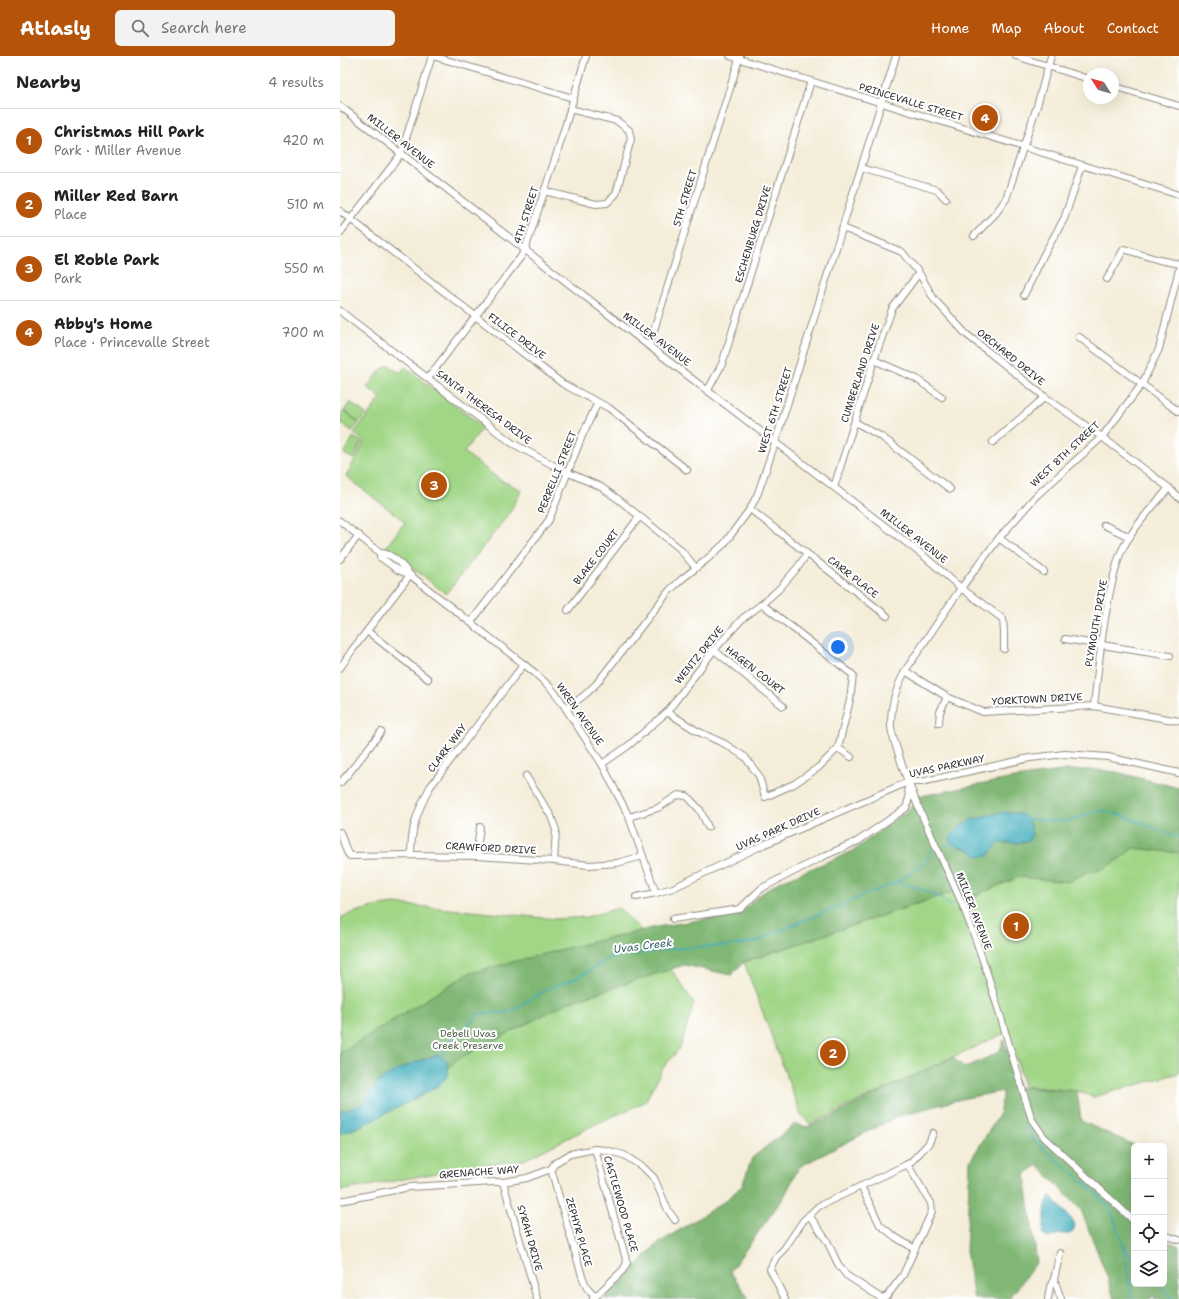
<!DOCTYPE html>
<meta charset="utf-8">
<style>
body{margin:0;font-family:"Shantell Sans",sans-serif;background:#f2f2f2;color:#222}
.controls{position:absolute;right:12px;bottom:12px;display:grid;overflow:hidden;border-radius:6px;box-shadow:0 4px 16px #0002}
.controls button{width:36px;height:36px;display:grid;place-items:center;padding:0;border:0;border-bottom:1px solid #e0e0e0;background:#fff;color:#222;font:20px sans-serif}
.compass{position:absolute;left:743px;top:12px;width:36px;height:36px;border-radius:50%;background:#fff;box-shadow:0 4px 16px #0002;rotate:307deg}
.you{position:absolute;left:498px;top:591px;width:14px;height:14px;margin:-10px;border:3px solid #fff;border-radius:50%;background:#1a73e8;box-shadow:0 0 0 6px #1a73e833}
.badge{display:grid;place-items:center;width:26px;height:26px;border-radius:50%;background:#b45309;color:#fff;font-size:13px;font-weight:700}
.pin{position:absolute;translate:-50% -50%;border:2px solid #fff;box-shadow:0 1px 4px #0006}
.list{margin:0;padding:0;list-style:none}
h2{display:flex;justify-content:space-between;align-items:center;height:52px;margin:0;padding:0 16px;font-size:17px}
h2 small{font-size:13px;font-weight:400;color:#767676}
.list li{display:grid;grid-template-columns:26px 1fr auto;gap:12px;align-items:center;box-sizing:border-box;height:64px;padding:0 16px;border-top:1px solid #e0e0e0}
.list b{display:block;font-size:15px;white-space:nowrap}
.list p{margin:0;font-size:13px;white-space:nowrap;color:#767676}
.list em{font-size:13px;font-style:normal;color:#767676}
.icon{flex:none;width:22px;height:22px;fill:none;stroke:currentColor;stroke-width:2;stroke-linecap:round;stroke-linejoin:round}
.map{position:relative;flex:none;width:839px;height:1243px;overflow:hidden}
header{display:flex;align-items:center;gap:24px;box-sizing:border-box;height:56px;padding:0 20px;background:#b45309;color:#fff}
header strong{font-size:19px}
nav{display:flex;gap:22px;margin-inline-start:auto;font-size:14px}
.search{width:280px;height:36px;background:#f2f2f2;display:flex;align-items:center;gap:10px;box-sizing:border-box;padding:0 14px;border-radius:6px;color:#767676;font-size:15px}
main{display:flex}
aside{flex:1;background:#fff}
.map>svg:first-child{display:block}
.green{fill:#a1d687;stroke:#668059}
.forest{fill:#80b774;stroke:#567150}
.water{fill:#3fadbc;stroke:#356c74}
.lines{fill:none;stroke-linecap:round;stroke-linejoin:round}
.stream{stroke:#3fadbc;stroke-width:1.5}
.minor-casing{stroke:#908c82;stroke-width:8}
.minor{stroke:#fff;stroke-width:6}
.labels{text-anchor:middle;dominant-baseline:central;stroke-width:4;stroke-linejoin:round;paint-order:stroke}
.street-label{font-size:10px;fill:#2b2b2b;stroke:#fff}
.park-label{font-size:10px;fill:#4e5e47;stroke:#fff}
.water-label{font-size:11px;font-style:italic;fill:#335f65;stroke:#fff}
</style>
<header>
<strong>Atlasly</strong>
<div class="search"><svg class="icon" aria-label="search" viewBox="0 0 24 24"><circle cx="10" cy="10" r="6"/><path d="M15 15l6 6"/></svg>Search here</div>
<nav><a>Home</a><a>Map</a><a>About</a><a>Contact</a></nav>
</header>
<main>
<aside>
<h2>Nearby<small>4 results</small></h2>
<ul class="list">
<li><span class="badge">1</span><div><b>Christmas Hill Park</b><p>Park · Miller Avenue</p></div><em>420 m</em></li>
<li><span class="badge">2</span><div><b>Miller Red Barn</b><p>Place</p></div><em>510 m</em></li>
<li><span class="badge">3</span><div><b>El Roble Park</b><p>Park</p></div><em>550 m</em></li>
<li><span class="badge">4</span><div><b>Abby's Home</b><p>Place · Princevalle Street</p></div><em>700 m</em></li>
</ul>
</aside>
<div class="map">
<svg width="839" height="1243" viewBox="0 0 839 1243">
<rect width="100%" height="100%" fill="#fff"/>
<filter id="ink" filterUnits="userSpaceOnUse"><feTurbulence type="fractalNoise" baseFrequency=".025" numOctaves="2"/><feDisplacementMap in="SourceGraphic" scale="8" xChannelSelector="R" yChannelSelector="G"/><feConvolveMatrix kernelMatrix="1 2 1 2 8 2 1 2 1" color-interpolation-filters="sRGB"/></filter>
<filter id="wash" filterUnits="userSpaceOnUse"><feTurbulence type="fractalNoise" baseFrequency=".012" numOctaves="4" result="noise"/><feDisplacementMap in="SourceGraphic" scale="16" xChannelSelector="R" yChannelSelector="G"/><feGaussianBlur stdDeviation="0.9" result="paint"/><feColorMatrix in="noise" values="0 0 0 0 0 0 0 0 0 0 0 0 0 0 0 0 0 1.4 0 .05"/><feComposite in="paint" operator="in"/></filter>
<g filter="url(#wash)">
<rect width="100%" height="100%" fill="#f4edd9"/>
<g class="green">
<path d="M49 309 60 317 65 311 143 371 124 396 160 424 182 434 168 459 106 538 46 491 65 466 6 420 24 387V385L14 377 41 342 27 331 42 313Z"/>
<path d="M10 346 26 358 19 366 4 355Z"/>
<path d="M4 355 19 367 12 375 0 366V360Z"/>
<path d="M13 381 22 386 13 403 4 398Z"/>
<path d="M839 735V1017L753 1041 737 1035 684 1030 669 975 470 1068 461 1059 404 906 621 833Z"/>
<path d="M55 848 216 863 246 861 279 852 312 885 354 947 340 992 323 1012 305 1046 256 1068 184 1104 129 1111 0 1135V862C18 854 36 850 55 848Z"/>
</g>
<g class="forest">
<path d="M727 714H760L776 716 839 732V797L793 792 776 806 757 815 747 816 728 826 679 821 625 844 621 833 404 906 391 919 344 909 229 946 116 1004 84 1039 0 1075V997L127 918 214 895 317 871 401 857 418 840 437 827 513 795 569 753 581 740 669 723Z"/>
<path d="M664 984 678 1031 737 1035 741 1065 794 1089V1228H824V1184L839 1190V1243H815L811 1239V1243H774L767 1220 741 1154 698 1109 685 1118 697 1206 669 1243H634L626 1195 630 1105 659 1059 663 1035 621 1043 556 1061 459 1111 444 1141 390 1215 409 1243H265L316 1189 385 1145 402 1130 412 1102 455 1068 467 1071 488 1062 612 1001 625 1012 659 996Z"/>
</g>
<g class="water">
<path d="M666 756C671 757 675 757 680 758 689 759 691 771 692 779L688 785 676 787H659L648 800 639 801 629 794 617 790 610 786V781L622 768 627 767 630 764 657 757Z"/>
<path d="M98 999C109 1004 109 1008 108 1020L99 1029 73 1044 17 1072 0 1078V1055C15 1052 22 1050 31 1037 33 1033 35 1029 38 1026 51 1015 81 1003 98 999Z"/>
<path d="M710 1139 734 1166 735 1169 733 1176 729 1178H719L708 1182 704 1180 703 1177 706 1148Z"/>
</g>
<g class="lines">
<g class="stream">
<path d="M686 763C701 763 718 768 732 764 742 762 750 754 761 755 788 758 813 774 839 781"/>
<path d="M605 789H617"/>
<path d="M557 826C576 831 597 836 611 850"/>
<path d="M102 1002C105 987 115 982 125 971 130 967 135 962 139 957H165L174 954 205 934 239 921 269 902 330 893 398 889 418 885 434 877 557 826 585 807 591 795 594 793"/>
<path d="M685 1069 693 1082 706 1095 737 1120 770 1152 774 1163 783 1189 794 1204"/>
<path d="M783 1190 792 1243"/>
<path d="M821 1228 832 1243"/>
</g>
</g>
</g>
<g filter="url(#ink)">
<g class="lines">
<g class="minor-casing">
<g id="minor">
<path d="M93 0 233 42"/>
<path d="M390 0 839 139"/>
<path d="M676 0 749 23"/>
<path d="M773 30 839 50"/>
<path d="M0 50 309 290 584 500 621 532 663 563 664 576V593"/>
<path d="M521 112 597 134 606 143"/>
<path d="M204 135 256 148 267 147 276 138 291 83 289 74 277 65 230 53"/>
<path d="M0 155 223 328 269 352 347 414"/>
<path d="M503 172 562 196 579 217 594 243 626 278 705 341 762 381 829 432 839 442"/>
<path d="M0 177 61 98 92 0"/>
<path d="M634 180 656 157 666 143 697 50 711 0"/>
<path d="M767 223 784 193 819 204 839 208"/>
<path d="M684 239 704 198 724 163 742 110"/>
<path d="M0 255 172 387 222 414 261 431 278 443 339 492 356 512"/>
<path d="M739 281 839 356"/>
<path d="M309 290 400 0"/>
<path d="M534 304 575 322 602 341"/>
<path d="M88 322 180 202 185 194 219 91 246 0"/>
<path d="M368 334 382 308 471 25"/>
<path d="M515 366 542 381 610 433"/>
<path d="M653 386 705 341"/>
<path d="M494 431 534 304 552 253 579 217"/>
<path d="M410 453 547 560"/>
<path d="M0 465 40 497V501L58 514 68 518"/>
<path d="M764 469 790 481"/>
<path d="M659 482 704 516"/>
<path d="M40 497C53 497 63 510 70 519L195 617 210 631 219 642 262 708 289 761 316 837"/>
<path d="M0 503 19 479"/>
<path d="M228 554 300 460"/>
<path d="M131 566 209 464 242 380 258 346"/>
<path d="M27 575 88 623"/>
<path d="M725 583 830 600"/>
<path d="M374 594 443 650"/>
<path d="M0 612 13 593 70 519"/>
<path d="M565 615 607 641 643 656 754 650 839 665"/>
<path d="M754 650C759 606 763 561 774 519 776 512 778 503 781 496 792 473 812 451 829 432"/>
<path d="M227 653 247 637 257 627 329 535 342 523 366 504 384 488 393 476 410 453 418 437 435 387 556 0"/>
<path d="M327 656 357 675 385 688 405 701 419 720 425 741 454 728 479 711 498 692 510 644 513 619 422 548"/>
<path d="M599 667 600 656 607 641"/>
<path d="M498 692 511 701"/>
<path d="M262 708 288 690 327 656 374 594 402 563 422 548 439 533 458 511 467 498"/>
<path d="M186 720 211 760 216 774 214 805"/>
<path d="M0 727 9 717 41 676"/>
<path d="M289 761 318 752 338 739 347 740 360 754 368 771"/>
<path d="M0 776 7 796 10 800 71 799 136 800 214 805 249 809 277 807 303 800"/>
<path d="M71 799C71 771 77 756 90 731L184 608"/>
<path d="M136 800 140 771"/>
<path d="M296 841 316 837 333 832 425 788 568 726H581L690 702 725 698 768 701 839 717"/>
<path d="M333 863 400 853 422 832 484 800 518 785 566 752 569 742 568 732"/>
<path d="M211 1113 242 1220 247 1232 255 1241"/>
<path d="M163 1126 197 1243"/>
<path d="M521 1130 540 1169 555 1181 575 1193"/>
<path d="M0 1145 70 1131 155 1126H163L187 1122 211 1113 215 1107 230 1098 255 1093 265 1094 284 1099 304 1112 314 1122 328 1154 335 1164"/>
<path d="M469 1159 487 1185 498 1208 506 1219 541 1242 547 1240 563 1219 592 1155 591 1147 567 1108"/>
<path d="M794 1165 704 1081 692 1064C669 993 651 920 623 850 603 802 577 755 561 706 558 694 552 682 551 671 550 651 556 632 565 615L621 532 659 482 696 440 762 381 802 328 819 293 839 213"/>
<path d="M824 1179 839 1184"/>
<path d="M714 1223 721 1243"/>
<path d="M253 1243 283 1214 287 1207 255 1093"/>
<path d="M445 1243 430 1213 436 1201 444 1193 463 1165 479 1150 570 1107 589 1087 593 1077"/>
<path d="M708 1243 710 1231 714 1223 720 1197"/>
</g>
</g>
<use href="#minor" class="minor"/>
</g>
</g>
<g class="labels">
<g class="street-label">
<text transform="translate(571 46) rotate(17)">PRINCEVALLE STREET</text>
<text transform="translate(61 85) rotate(38)">MILLER AVENUE</text>
<text transform="translate(345 142) rotate(-73)">5TH STREET</text>
<text transform="translate(186 159) rotate(-72)">4TH STREET</text>
<text transform="translate(413 178) rotate(-73)">ESCHENBURG DRIVE</text>
<text transform="translate(177 280) rotate(37)">FILICE DRIVE</text>
<text transform="translate(317 283) rotate(37)">MILLER AVENUE</text>
<text transform="translate(671 301) rotate(39)">ORCHARD DRIVE</text>
<text transform="translate(520 317) rotate(-72)">CUMBERLAND DRIVE</text>
<text transform="translate(144 351) rotate(37)">SANTA THERESA DRIVE</text>
<text transform="translate(435 354) rotate(-72)">WEST 6TH STREET</text>
<text transform="translate(725 398) rotate(-43)">WEST 8TH STREET</text>
<text transform="translate(217 416) rotate(-68)">PERRELLI STREET</text>
<text transform="translate(574 480) rotate(38)">MILLER AVENUE</text>
<text transform="translate(256 501) rotate(-52)">BLAKE COURT</text>
<text transform="translate(513 521) rotate(38)">CARR PLACE</text>
<text transform="translate(756 567) rotate(-80)">PLYMOUTH DRIVE</text>
<text transform="translate(359 599) rotate(-51)">WENTZ DRIVE</text>
<text transform="translate(415 614) rotate(38)">HAGEN COURT</text>
<text transform="translate(697 643) rotate(-3)">YORKTOWN DRIVE</text>
<text transform="translate(240 658) rotate(55)">WREN AVENUE</text>
<text transform="translate(107 692) rotate(-53)">CLARK WAY</text>
<text transform="translate(607 710) rotate(-12)">UVAS PARKWAY</text>
<text transform="translate(438 773) rotate(-24)">UVAS PARK DRIVE</text>
<text transform="translate(151 792) rotate(3)">CRAWFORD DRIVE</text>
<text transform="translate(634 855) rotate(69)">MILLER AVENUE</text>
<text transform="translate(139 1116) rotate(-4)">GRENACHE WAY</text>
<text transform="translate(281 1148) rotate(74)">CASTLEWOOD PLACE</text>
<text transform="translate(239 1176) rotate(74)">ZEPHYR PLACE</text>
<text transform="translate(190 1182) rotate(74)">SYRAH DRIVE</text>
</g>
<g class="park-label">
<text x="128" y="977">Debell Uvas<tspan x="128" dy="12">Creek Preserve</tspan></text>
</g>
<g class="water-label">
<text transform="translate(303 890) rotate(-7)">Uvas Creek</text>
</g>
</g>
</svg>
<div class="controls">
<button>+</button>
<button>−</button>
<button><svg class="icon" aria-label="locate" viewBox="0 0 24 24"><circle cx="12" cy="12" r="6"/><path d="M12 2v4M12 18v4M2 12h4M18 12h4"/></svg></button>
<button><svg class="icon" aria-label="layers" viewBox="0 0 24 24"><path d="M12 4l9 5-9 5-9-5zM3 14l9 5 9-5"/></svg></button>
</div>
<svg class="compass" viewBox="-18 -18 36 36"><path d="M0-13l5 13h-10z" fill="#e53935"/><path d="M0 13l5-13h-10z" fill="#767676"/></svg>
<div class="you"></div>
<div class="pin badge" style="left:676px;top:870px">1</div>
<div class="pin badge" style="left:493px;top:997px">2</div>
<div class="pin badge" style="left:94px;top:429px">3</div>
<div class="pin badge" style="left:645px;top:62px">4</div>
</div>
</main>
